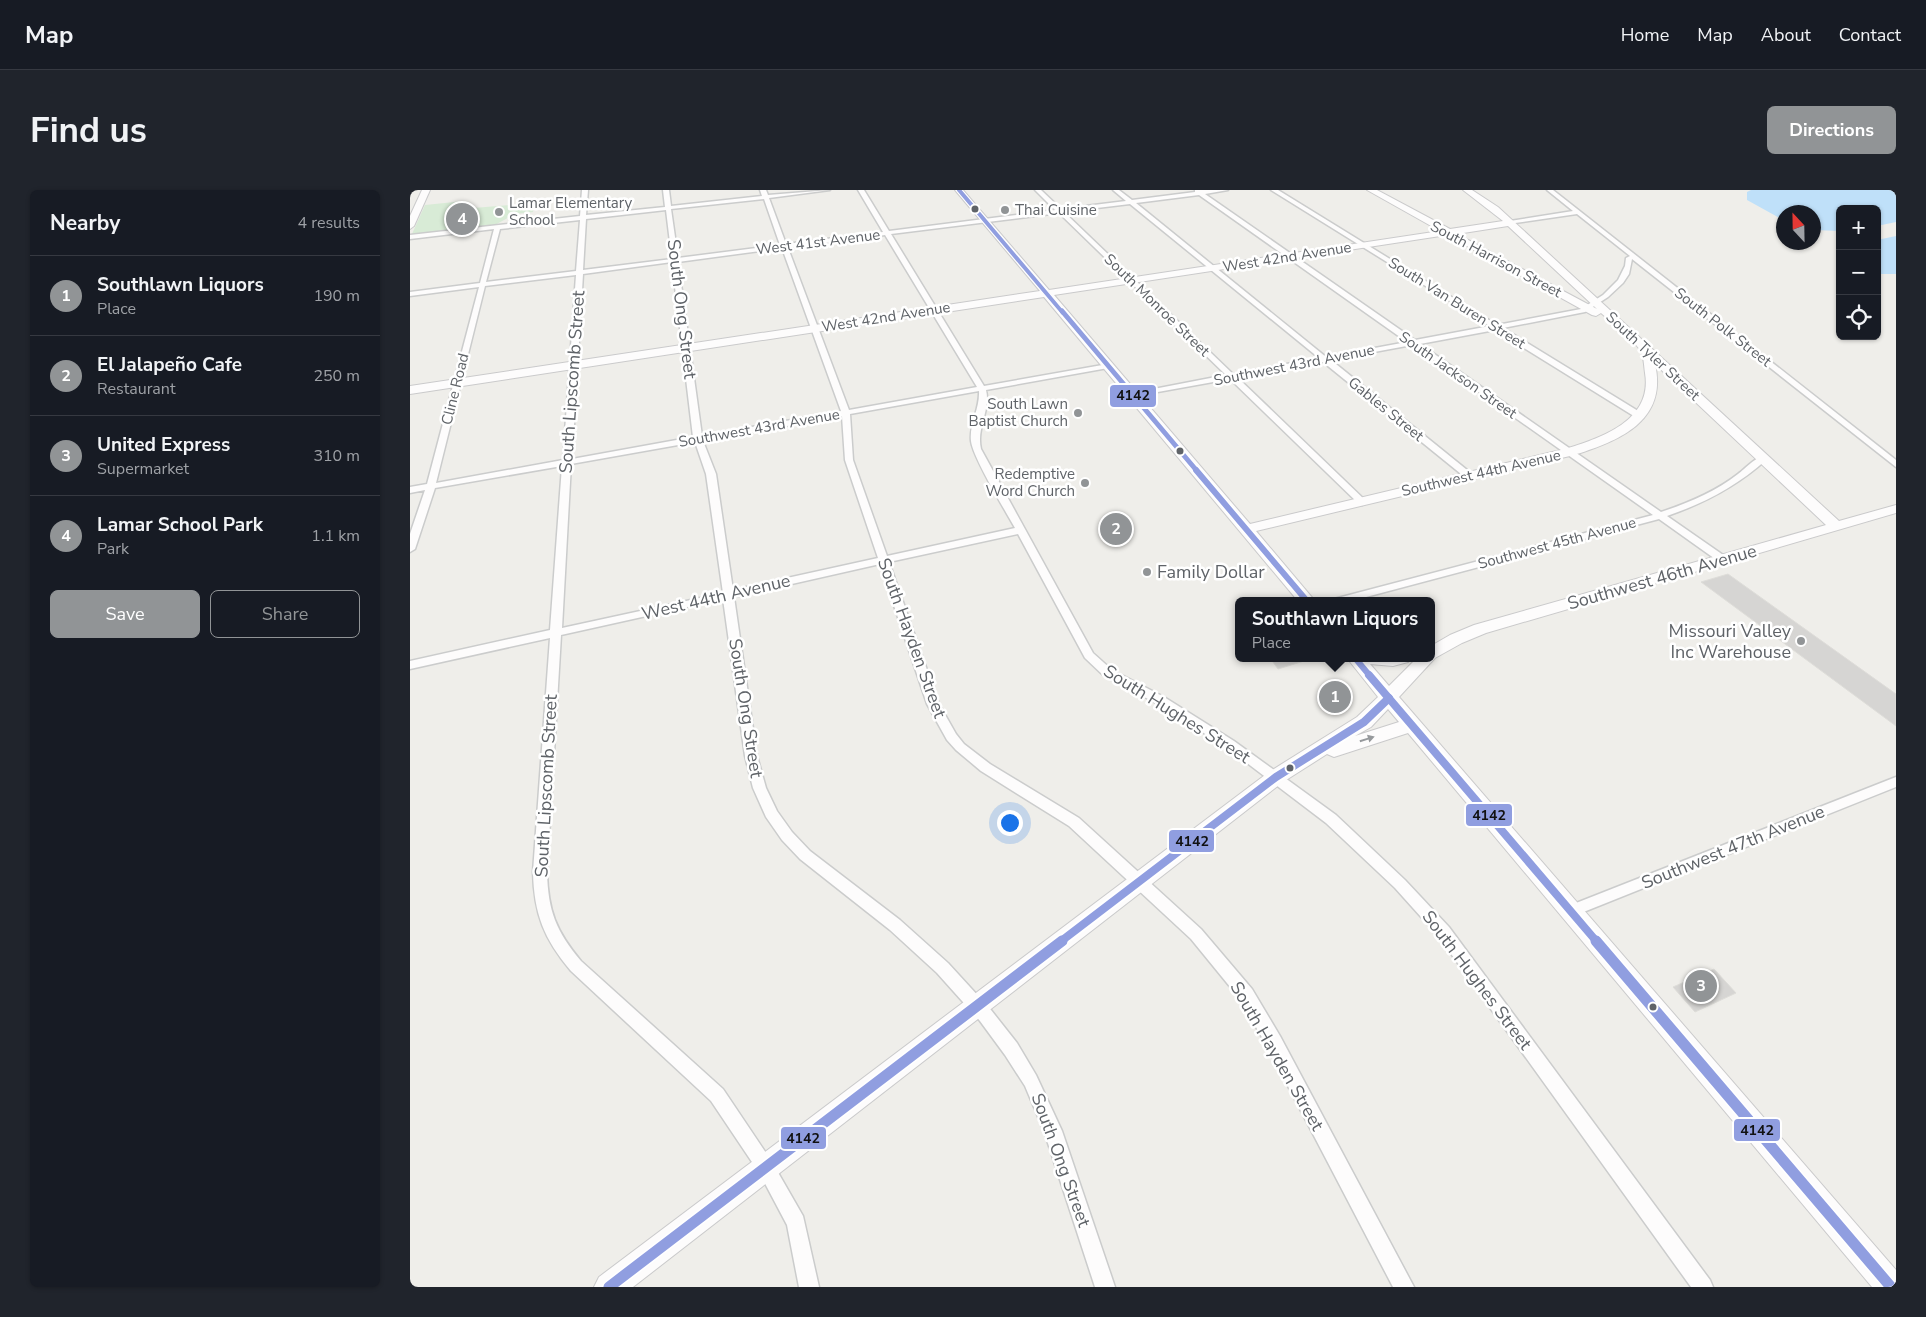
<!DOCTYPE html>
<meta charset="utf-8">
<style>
body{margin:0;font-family:"Nunito Sans",sans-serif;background:#20242c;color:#f1f3f6}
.controls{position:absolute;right:15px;top:15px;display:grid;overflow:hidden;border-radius:8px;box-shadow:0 1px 4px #0004}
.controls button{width:45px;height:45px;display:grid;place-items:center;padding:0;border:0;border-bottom:1px solid #363941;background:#171b24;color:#f1f3f6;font:25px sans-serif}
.compass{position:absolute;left:1366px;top:15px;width:45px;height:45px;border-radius:50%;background:#171b24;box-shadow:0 1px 4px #0004;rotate:338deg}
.you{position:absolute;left:599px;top:632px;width:18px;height:18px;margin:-12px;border:4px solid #fff;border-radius:50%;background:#1a73e8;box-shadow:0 0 0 8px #1a73e833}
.badge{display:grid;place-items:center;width:32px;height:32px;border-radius:50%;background:#919496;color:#fff;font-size:16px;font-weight:700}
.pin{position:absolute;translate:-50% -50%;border:2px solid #fff;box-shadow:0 1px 5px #0006}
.popup{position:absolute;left:825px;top:407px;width:200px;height:65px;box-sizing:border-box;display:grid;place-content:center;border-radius:8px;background:#171b24;filter:drop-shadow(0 1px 4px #0005);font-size:16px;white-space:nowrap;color:#9ea1a6}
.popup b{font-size:19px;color:#f1f3f6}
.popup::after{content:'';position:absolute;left:50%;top:100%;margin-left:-10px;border:10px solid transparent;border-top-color:#171b24}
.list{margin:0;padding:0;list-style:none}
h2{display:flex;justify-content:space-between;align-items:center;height:65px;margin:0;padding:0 20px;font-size:21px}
h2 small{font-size:16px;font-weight:400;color:#9ea1a6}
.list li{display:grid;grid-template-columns:32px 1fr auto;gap:15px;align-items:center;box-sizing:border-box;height:80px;padding:0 20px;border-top:1px solid #363941}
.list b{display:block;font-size:19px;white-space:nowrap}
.list p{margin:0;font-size:16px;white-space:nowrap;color:#9ea1a6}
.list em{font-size:16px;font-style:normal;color:#9ea1a6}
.actions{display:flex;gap:10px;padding:15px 20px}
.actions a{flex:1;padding:11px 0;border:1px solid #919496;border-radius:8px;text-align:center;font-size:18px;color:#919496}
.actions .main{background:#919496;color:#fff}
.icon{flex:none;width:28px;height:28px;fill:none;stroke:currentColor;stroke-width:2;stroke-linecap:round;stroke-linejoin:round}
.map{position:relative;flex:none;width:1486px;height:1097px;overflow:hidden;border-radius:8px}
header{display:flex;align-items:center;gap:30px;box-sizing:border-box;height:70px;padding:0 25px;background:#171b24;border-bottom:1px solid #363941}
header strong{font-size:24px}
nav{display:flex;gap:28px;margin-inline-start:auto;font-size:18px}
.intro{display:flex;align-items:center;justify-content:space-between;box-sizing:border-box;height:120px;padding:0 30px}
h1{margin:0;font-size:35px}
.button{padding:12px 22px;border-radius:8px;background:#919496;color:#fff;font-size:18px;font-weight:700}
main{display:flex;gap:30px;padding:0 30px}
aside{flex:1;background:#171b24;border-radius:8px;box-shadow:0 1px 4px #0004}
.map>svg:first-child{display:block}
.green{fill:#d8ebd6}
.water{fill:#bfe0f9}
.building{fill:#d6d5d3;stroke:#deddd9}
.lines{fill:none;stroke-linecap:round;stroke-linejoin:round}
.street-casing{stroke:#cbcccc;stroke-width:3}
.secondary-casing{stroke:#cacacb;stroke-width:2}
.street{fill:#fdfcfc;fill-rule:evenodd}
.secondary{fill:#fdfcfc;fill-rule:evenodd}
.bus-1-far4-casing{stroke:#fff;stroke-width:5.5}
.bus-1-far3-casing{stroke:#fff;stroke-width:8}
.bus-1-far2-casing{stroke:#fff;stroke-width:9}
.bus-1-far1-casing{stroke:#fff;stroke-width:12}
.bus-1-casing{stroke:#fff;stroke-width:14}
.bus-1-far4{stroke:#909ee0;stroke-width:4}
.bus-1-far3{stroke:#909ee0;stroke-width:5}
.bus-1-far2{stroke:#909ee0;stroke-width:6}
.bus-1-far1{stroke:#909ee0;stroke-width:8}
.bus-1{stroke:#909ee0;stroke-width:11}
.oneway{fill:#96999c}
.bus-dot{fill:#5f6368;stroke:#fff;stroke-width:2}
.poi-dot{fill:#919496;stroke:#fff;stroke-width:2}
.labels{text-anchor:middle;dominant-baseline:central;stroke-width:5;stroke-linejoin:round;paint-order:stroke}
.far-poi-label{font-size:15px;fill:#5f6368;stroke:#fff;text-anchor:start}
.far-street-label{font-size:15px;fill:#5f6368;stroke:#fff}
.street-label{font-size:18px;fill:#5f6368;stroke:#fff}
.poi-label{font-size:18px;fill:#5f6368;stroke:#fff;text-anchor:start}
.line-badge{stroke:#fff;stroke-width:2}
.pale-badge-label{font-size:14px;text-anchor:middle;font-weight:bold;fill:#111}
</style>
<header>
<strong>Map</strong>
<nav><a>Home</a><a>Map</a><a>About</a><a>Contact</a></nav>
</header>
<div class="intro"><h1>Find us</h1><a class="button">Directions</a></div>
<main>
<aside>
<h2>Nearby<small>4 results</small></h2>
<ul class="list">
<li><span class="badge">1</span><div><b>Southlawn Liquors</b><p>Place</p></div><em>190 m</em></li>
<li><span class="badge">2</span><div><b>El Jalapeño Cafe</b><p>Restaurant</p></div><em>250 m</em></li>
<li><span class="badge">3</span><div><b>United Express</b><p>Supermarket</p></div><em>310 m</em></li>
<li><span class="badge">4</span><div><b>Lamar School Park</b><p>Park</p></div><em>1.1 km</em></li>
</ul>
<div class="actions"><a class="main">Save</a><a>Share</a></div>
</aside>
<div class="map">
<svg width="1486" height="1097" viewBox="0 0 1486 1097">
<rect width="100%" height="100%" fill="#efeeea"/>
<path class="green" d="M54 11 51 19 125 13 123 22 105 24 83 36 2 44 15 15Z"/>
<g class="water">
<path d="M1341 0H1486V32L1467 36V19H1430V41L1404 40V22H1374L1373 30 1337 10V2Z"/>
<path d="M1486 46V84H1467V50Z"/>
</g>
<g class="building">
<path d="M1318 384 1486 504V536L1291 392Z"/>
<path d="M860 468H894V471L868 479Z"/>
<path d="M926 496 939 513 924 517 911 501Z"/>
<path d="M1304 779 1326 803 1285 822 1263 797Z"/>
</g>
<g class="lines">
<g class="street-casing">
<g id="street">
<path d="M172 0H178L176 25 255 17 253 0H259L261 16 352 6 350 0H356L358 5 420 0 359 8 376 54 473 42 448 0H454L479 41 645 20 625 0H631L651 19 716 11 703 0H709L722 10 785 2V0H818L795 4 1005 150 1080 136 861 0H868L1087 135 1171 119 1193 105 1208 90 1215 76 1216 68 1220 66 1167 24 1098 34 1100 31 1163 21 1137 0H1143L1486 270V277L1222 69 1219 84 1213 93 1198 107 1175 122 1093 138 1233 224V228H1227L1085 140 1010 154 1251 322C1278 313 1305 302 1328 284 1335 279 1347 265 1356 266V270C1327 296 1295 313 1257 326L1316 367V371H1308L1249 329 941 411H923L924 409 1243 325 1002 155 921 170 1062 284V288H1056L913 172 828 188 957 312 952 315 949 314 820 189 720 207 719 205 723 203 816 185 649 23 481 44 574 196 698 174 702 176 698 178 576 200C581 220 566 238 571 259L683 463 702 480 754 507 824 551 926 625 995 690 1039 737 1300 1090 1303 1097H1281L1029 747 985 698 916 633 816 557 746 513 694 486 675 468 608 344 479 372 529 514 546 544 554 554 580 574 669 628 791 739 842 799 870 846 1004 1097H983L858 858 830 809 781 749 659 636 571 581 546 560 537 550 517 514 470 374 324 407 347 566 356 598 367 621 382 642 400 661 490 730 538 773 581 820 607 853 626 885 652 941 705 1097H685L634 941 615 896 595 865 570 831 527 783 480 740 390 669 372 650 356 627 343 598 335 566 313 409 151 445 137 682C138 721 146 741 171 771L313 899 362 972 393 1026 409 1097H389L377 1035 350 984 301 911 161 781C134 749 124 724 123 682L140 448 0 479V471L140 440 152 276 25 298 5 359 0 362V344L15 300 0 303V297L17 294 69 97 0 106V102L70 93 84 39 0 49V45L170 26ZM789 5 997 152 916 167 726 13ZM354 9 370 55 268 68 261 19ZM720 14 909 168 823 184 654 22ZM256 20 262 69 173 80 176 29ZM170 30 166 81 76 92 90 39ZM475 45 567 197 439 220 378 58ZM372 58 431 221 292 246 268 72ZM262 72 283 247 162 269 173 84ZM166 85 153 270 26 293 75 96ZM569 201C570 219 559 234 561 251 563 268 595 320 605 338L477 366 443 270 440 224ZM432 226 435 270 468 368 323 400 306 284 293 251ZM285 252 296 284 313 403 152 438 161 274Z"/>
<path d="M1486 587V597L1161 727 1156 725 1154 721 1156 717Z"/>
</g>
</g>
<g class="secondary-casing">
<g id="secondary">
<path d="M12 0H20L4 36 0 39V26Z"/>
<path d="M545 0H553L639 100 1030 41 957 0H967L1040 39 1093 31 1053 0H1062L1088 17 1429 331 1486 315V323L1076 443 1052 453 1025 468 989 507 1486 1080V1097H1462L998 543 924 567 917 564 873 592 223 1097H184L189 1087 859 582 947 527 968 507 937 468H1000L998 472 983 476 960 474 979 496 1007 468H1021V456L1040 445 1064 435 1416 335 1245 174C1258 231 1209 251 1164 265L846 341 905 411H888L634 107 0 204V196L630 101ZM1098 36 1187 119 1047 44ZM1037 45 1182 125 1186 126 1191 123C1201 132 1224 150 1230 160 1234 166 1234 176 1235 183 1243 230 1192 248 1155 259L840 334 644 105ZM978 519 989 532 945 546 961 537Z"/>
</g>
</g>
<use href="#street" class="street"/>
<use href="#secondary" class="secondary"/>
<g class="bus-1-far4-casing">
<path id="bus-1-far4" d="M549 0 653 123"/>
</g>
<g class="bus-1-far3-casing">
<path id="bus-1-far3" d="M652 121 787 281"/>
</g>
<g class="bus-1-far2-casing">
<g id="bus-1-far2">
<path d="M786 280 897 411"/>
<path d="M945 468 960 486"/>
</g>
</g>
<g class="bus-1-far1-casing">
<g id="bus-1-far1">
<path d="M959 485 1187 752"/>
<path d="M650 752 866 587 954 532 979 508"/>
</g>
</g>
<g class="bus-1-casing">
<g id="bus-1">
<path d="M1186 751 1481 1097"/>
<path d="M199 1097 652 751"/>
</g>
</g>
<use href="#bus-1-far4" class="bus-1-far4"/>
<use href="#bus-1-far3" class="bus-1-far3"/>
<use href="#bus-1-far2" class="bus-1-far2"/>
<use href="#bus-1-far1" class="bus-1-far1"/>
<use href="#bus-1" class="bus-1"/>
</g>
<defs><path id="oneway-solid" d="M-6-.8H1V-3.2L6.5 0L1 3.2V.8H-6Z" transform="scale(1.25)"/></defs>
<use class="oneway" href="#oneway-solid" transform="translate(957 549) rotate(-17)"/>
<g class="bus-dot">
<circle cx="565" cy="19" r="4.5"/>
<circle cx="770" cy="261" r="4.5"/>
<circle cx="880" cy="578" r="4.5"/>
<circle cx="1243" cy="817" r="4.5"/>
</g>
<g class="poi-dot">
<circle cx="595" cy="20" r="5"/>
<circle cx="89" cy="22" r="5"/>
<circle cx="668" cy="223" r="5"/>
<circle cx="675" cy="293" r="5"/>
<circle cx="737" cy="382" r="5"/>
<circle cx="1391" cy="451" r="5"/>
</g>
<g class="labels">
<g class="far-poi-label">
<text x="99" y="13">Lamar Elementary<tspan x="99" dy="17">School</tspan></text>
<text x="605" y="20">Thai Cuisine</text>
<text x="658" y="214" text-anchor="end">South Lawn<tspan x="658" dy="17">Baptist Church</tspan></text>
<text x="665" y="284" text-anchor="end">Redemptive<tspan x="665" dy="17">Word Church</tspan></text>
</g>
<g class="far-street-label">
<text transform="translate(408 52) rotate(-7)">West 41st Avenue</text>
<text transform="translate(877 67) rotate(-9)">West 42nd Avenue</text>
<text transform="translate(1086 69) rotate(28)">South Harrison Street</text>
<text transform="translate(1047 113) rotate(32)">South Van Buren Street</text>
<text transform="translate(747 115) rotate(44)">South Monroe Street</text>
<text transform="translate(476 127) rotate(-9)">West 42nd Avenue</text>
<text transform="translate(1313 137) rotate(38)">South Polk Street</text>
<text transform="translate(1243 166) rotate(43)">South Tyler Street</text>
<text transform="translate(884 175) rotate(-11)">Southwest 43rd Avenue</text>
<text transform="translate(1048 185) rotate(35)">South Jackson Street</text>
<text transform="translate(45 199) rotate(-76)">Cline Road</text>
<text transform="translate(976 219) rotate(39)">Gables Street</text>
<text transform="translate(349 238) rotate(-10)">Southwest 43rd Avenue</text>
<text transform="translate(1071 283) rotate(-13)">Southwest 44th Avenue</text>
<text transform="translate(1147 353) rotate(-15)">Southwest 45th Avenue</text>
</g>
<g class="street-label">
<text transform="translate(272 119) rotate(83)">South Ong Street</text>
<text transform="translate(162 192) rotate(-86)">South Lipscomb Street</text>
<text transform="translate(1252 387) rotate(-16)">Southwest 46th Avenue</text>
<text transform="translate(306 407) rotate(-13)">West 44th Avenue</text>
<text transform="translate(502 448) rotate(70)">South Hayden Street</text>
<text transform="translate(336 518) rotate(81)">South Ong Street</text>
<text transform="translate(767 524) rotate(32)">South Hughes Street</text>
<text transform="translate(136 596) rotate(-87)">South Lipscomb Street</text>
<text transform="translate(1323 657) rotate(-22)">Southwest 47th Avenue</text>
<text transform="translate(1067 790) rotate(53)">South Hughes Street</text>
<text transform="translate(867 866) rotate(60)">South Hayden Street</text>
<text transform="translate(651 970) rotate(70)">South Ong Street</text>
</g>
<g class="poi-label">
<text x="747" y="382">Family Dollar</text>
<text x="1381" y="441" text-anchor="end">Missouri Valley<tspan x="1381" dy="21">Inc Warehouse</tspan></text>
</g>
</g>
<g class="line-badge">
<rect x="699" y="194" width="48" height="24" rx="5" fill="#909ee0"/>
<rect x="1055" y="613" width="48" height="24" rx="5" fill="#909ee0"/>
<rect x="758" y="639" width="47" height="24" rx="5" fill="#909ee0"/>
<rect x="1323" y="928" width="48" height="24" rx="5" fill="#909ee0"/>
<rect x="370" y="936" width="47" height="24" rx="5" fill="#909ee0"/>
</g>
<g class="pale-badge-label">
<text x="723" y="210">4142</text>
<text x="1079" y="630">4142</text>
<text x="782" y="656">4142</text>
<text x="1347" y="945">4142</text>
<text x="393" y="953">4142</text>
</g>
</svg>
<div class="controls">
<button>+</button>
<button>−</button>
<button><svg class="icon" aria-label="locate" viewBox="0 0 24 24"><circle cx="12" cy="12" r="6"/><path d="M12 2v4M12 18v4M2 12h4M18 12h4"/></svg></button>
</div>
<svg class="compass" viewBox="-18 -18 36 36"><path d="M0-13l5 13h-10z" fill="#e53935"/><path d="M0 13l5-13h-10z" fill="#9ea1a6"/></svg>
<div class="you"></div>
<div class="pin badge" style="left:925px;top:507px">1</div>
<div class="popup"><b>Southlawn Liquors</b>Place</div>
<div class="pin badge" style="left:706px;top:339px">2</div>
<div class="pin badge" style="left:1291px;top:796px">3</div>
<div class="pin badge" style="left:52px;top:29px">4</div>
</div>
</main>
